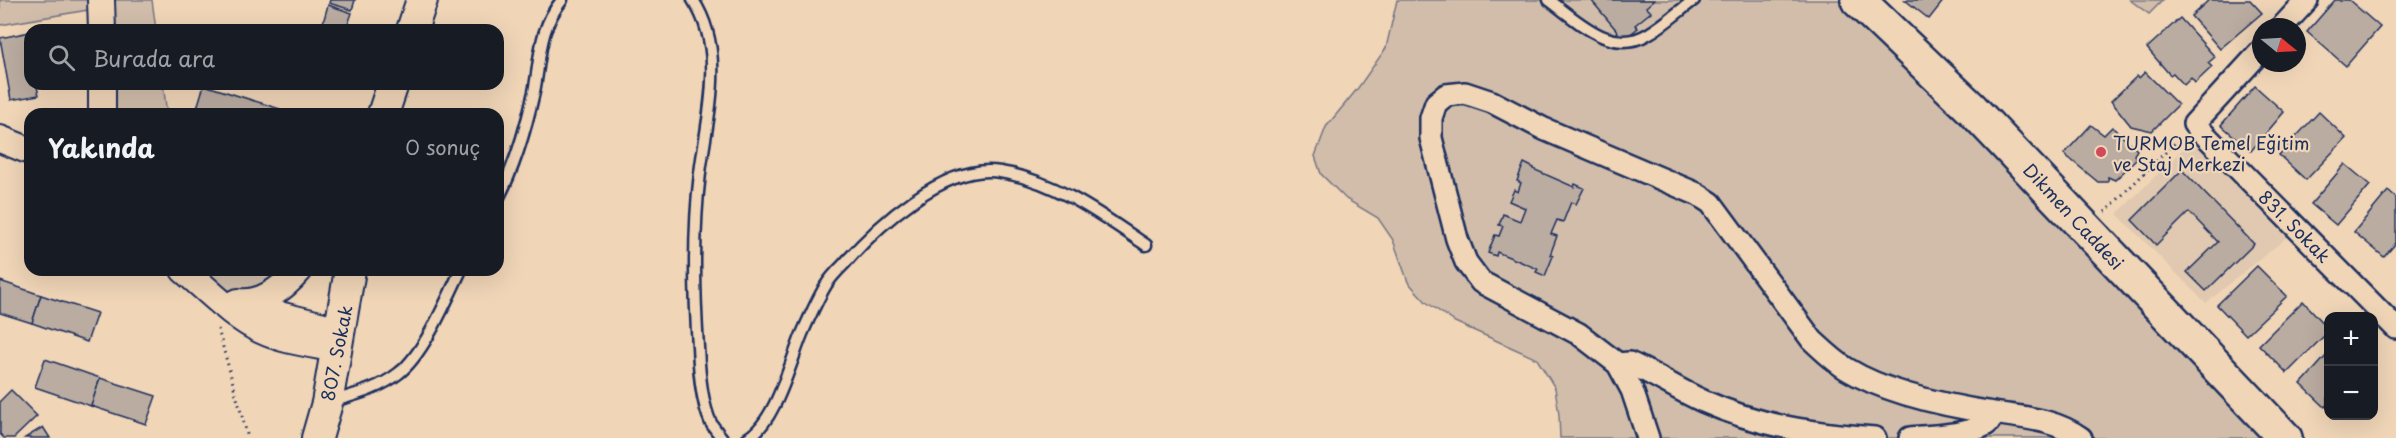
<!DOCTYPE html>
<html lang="tr">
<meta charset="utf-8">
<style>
body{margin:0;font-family:"Playpen Sans",sans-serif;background:#242831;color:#f1f3f6}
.controls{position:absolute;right:18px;bottom:18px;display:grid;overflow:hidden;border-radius:12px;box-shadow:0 6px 24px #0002}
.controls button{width:54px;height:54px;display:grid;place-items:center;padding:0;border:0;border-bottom:2px solid #363941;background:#171b24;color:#f1f3f6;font:30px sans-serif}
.compass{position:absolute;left:2252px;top:18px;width:54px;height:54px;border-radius:50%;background:#171b24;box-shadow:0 6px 24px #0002;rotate:108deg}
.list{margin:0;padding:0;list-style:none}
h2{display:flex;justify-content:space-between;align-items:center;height:78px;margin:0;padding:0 24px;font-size:26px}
h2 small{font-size:20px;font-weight:400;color:#9ea1a6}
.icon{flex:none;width:33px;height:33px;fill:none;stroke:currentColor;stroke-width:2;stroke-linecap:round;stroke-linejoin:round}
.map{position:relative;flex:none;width:2396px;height:438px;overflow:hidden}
.search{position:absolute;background:#171b24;box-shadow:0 6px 24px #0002;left:24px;top:24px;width:480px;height:66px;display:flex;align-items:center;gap:15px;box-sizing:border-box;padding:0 21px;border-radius:18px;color:#9ea1a6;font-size:22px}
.panel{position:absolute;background:#171b24;box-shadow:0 6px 24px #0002;left:24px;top:108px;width:480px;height:168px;border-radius:18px}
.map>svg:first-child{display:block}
.built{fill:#e0c9b0}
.green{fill:#d1bdaa;stroke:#767684;stroke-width:1.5}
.building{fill:#bbaca1;stroke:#1b2f5e;stroke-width:1.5}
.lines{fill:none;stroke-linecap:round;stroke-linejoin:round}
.service-casing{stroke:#1b2f5e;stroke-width:15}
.minor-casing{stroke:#1b2f5e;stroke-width:26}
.tertiary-casing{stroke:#1b2f5e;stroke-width:30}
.secondary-casing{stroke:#1b2f5e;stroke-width:34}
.primary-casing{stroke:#1b2f5e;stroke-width:38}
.path{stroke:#1b2f5e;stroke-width:3;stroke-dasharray:1.5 4.5;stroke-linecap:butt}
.service{stroke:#f0d5b7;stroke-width:10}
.minor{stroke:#f0d5b7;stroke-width:21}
.tertiary{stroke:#f0d5b7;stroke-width:26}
.secondary{stroke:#f0d5b7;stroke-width:30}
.primary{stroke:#f0d5b7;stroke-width:33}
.poi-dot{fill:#d1495b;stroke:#f0d5b7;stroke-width:2}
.labels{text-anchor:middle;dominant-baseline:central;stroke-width:4.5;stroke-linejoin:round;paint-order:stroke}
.poi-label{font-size:18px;fill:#1b2f5e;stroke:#f0d5b7;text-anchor:start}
.street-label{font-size:18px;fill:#1b2f5e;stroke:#f0d5b7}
</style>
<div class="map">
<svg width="2396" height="438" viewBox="0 0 2396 438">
<rect width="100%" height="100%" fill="#f0d5b7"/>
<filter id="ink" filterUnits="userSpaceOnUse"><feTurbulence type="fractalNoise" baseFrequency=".0167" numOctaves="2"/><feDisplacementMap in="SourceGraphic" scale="12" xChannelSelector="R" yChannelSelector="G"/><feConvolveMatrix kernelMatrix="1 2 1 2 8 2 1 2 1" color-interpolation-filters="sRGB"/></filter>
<g filter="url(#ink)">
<path class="built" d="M2193 139 2292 233 2206 303 2117 214Z"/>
<g class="green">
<path d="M0 0H152L156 30H102L100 8 0 25Z"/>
<path d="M1397 0H1858L2285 438H1560L1559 415 1555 388 1537 359 1455 322 1426 302 1408 282 1393 240 1378 218 1346 199 1321 174 1315 156 1326 127 1358 88 1386 48Z"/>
<path d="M2130 0H2163L2149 14Z"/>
<path d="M102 84H163L167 114H102Z"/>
<path d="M184 270H299L243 303Z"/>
</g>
<g class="building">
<path d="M330 0H355L352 10 329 3Z"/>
<path d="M1591 0H1654L1646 7 1651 12 1635 25 1638 28 1622 41 1616 34 1618 32Z"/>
<path d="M1905 0H1944L1929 19Z"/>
<path d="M2209 0H2250L2262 13 2220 49 2191 16Z"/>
<path d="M2335 0H2349L2380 27 2346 66 2307 32Z"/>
<path d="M328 5 352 13 346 30H321Z"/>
<path d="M2180 18 2215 57 2208 63 2212 67 2195 83 2191 78 2184 85 2173 73 2170 75 2147 48Z"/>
<path d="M65 25 66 30H41Z"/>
<path d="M30 32V84H53L37 87 39 95 11 100 0 38Z"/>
<path d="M2145 72 2178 105 2152 131 2131 126 2111 101 2137 76 2139 78Z"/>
<path d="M204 85 280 109 278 114H215L197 108Z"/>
<path d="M2255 86 2284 112 2251 151 2221 125Z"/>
<path d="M2319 112 2346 138 2306 180 2279 155Z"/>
<path d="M2091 125 2104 135 2112 127 2137 150 2134 155 2137 159 2115 180 2108 177V182H2098L2064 154Z"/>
<path d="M1524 163 1534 168 1533 169 1574 187 1575 184 1584 188 1576 204 1571 202 1563 222 1557 220 1551 234 1557 236 1550 255 1553 256 1545 276 1536 272 1538 269 1497 252 1496 256 1488 253 1495 235 1499 236 1503 226 1499 225 1503 214 1520 221 1525 208 1509 201 1514 190 1518 192 1521 183 1517 181Z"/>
<path d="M2345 164 2370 185 2336 225 2311 204Z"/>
<path d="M2182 170 2254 244 2206 291 2187 272 2218 242 2189 212 2156 245 2132 220Z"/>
<path d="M2388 191 2396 198V243L2384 257 2354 232Z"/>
<path d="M2257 266 2287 296 2246 335 2217 305Z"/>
<path d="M0 281 41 295 32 323 0 313Z"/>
<path d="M41 295 97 313 87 342 32 323Z"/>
<path d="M2303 301 2328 328V332L2287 373 2259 345Z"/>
<path d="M2328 354V404L2325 407 2301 384Z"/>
<path d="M45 359 100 378 91 406 35 387Z"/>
<path d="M100 378 156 396 146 424 91 406Z"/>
<path d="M11 390 37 416 14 438H4L0 434V401Z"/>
<path d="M43 427 50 438H25Z"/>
</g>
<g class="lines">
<g class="service-casing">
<g id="service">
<path d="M693 0C727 52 707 116 700 173 693 231 694 288 698 347 699 370 701 402 711 423 714 428 718 433 722 438"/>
<path d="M1549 0C1578 21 1611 56 1648 34 1664 25 1679 11 1694 0"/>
<path d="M498 199C515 166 526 128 534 92 541 57 538 30 562 0"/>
<path d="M330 402C354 395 379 389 399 373 424 354 447 299 461 270"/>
<path d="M748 438C776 421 790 363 802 334 809 318 817 300 826 285 831 277 838 270 844 264 877 226 945 163 1000 172 1054 180 1102 215 1146 245"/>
</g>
</g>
<g class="minor-casing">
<g id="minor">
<path d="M2282 27 2307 0"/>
<path d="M2261 51 2194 124 2396 328"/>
<path d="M1618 364 1629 363C1655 374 1678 390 1703 401 1759 426 1814 434 1875 438"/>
<path d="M1648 438 1632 390 1618 364 1579 334 1481 282 1466 262 1457 239 1431 138V118L1436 103 1446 95 1465 93 1492 102 1544 129 1697 194 1711 203 1812 340C1823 350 1834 361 1847 369 1886 393 1948 406 1993 413 2025 418 2054 419 2081 438"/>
<path d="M1910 438C1931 436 1967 435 1985 425 1990 422 1991 418 1992 413"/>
</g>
</g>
<g class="tertiary-casing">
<g id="tertiary">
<path d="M101 0 102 30"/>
<path d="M102 114V84"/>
<path d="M0 139 30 151"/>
<path d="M184 270C208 290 232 316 261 330 284 341 312 344 337 349"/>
<path d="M238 302C262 305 284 287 299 270"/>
<path d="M234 304 340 330"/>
</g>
</g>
<g class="secondary-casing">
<g id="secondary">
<path d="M412 30 422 0"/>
<path d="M383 114 393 84"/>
<path d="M317 438 327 403 350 270"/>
</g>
</g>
<g class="primary-casing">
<path id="primary" d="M1858 0 1972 109 2285 438"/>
</g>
<g class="path">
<path d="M2105 212 2181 137"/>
<path d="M218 329 248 438"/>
</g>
<use href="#service" class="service"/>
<use href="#minor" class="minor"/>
<use href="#tertiary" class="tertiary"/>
<use href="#secondary" class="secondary"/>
<use href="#primary" class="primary"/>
</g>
</g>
<circle class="poi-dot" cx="2101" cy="152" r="6"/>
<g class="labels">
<g class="poi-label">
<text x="2113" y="142">TURMOB Temel Eğitim<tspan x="2113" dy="21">ve Staj Merkezi</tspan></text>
</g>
<g class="street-label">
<text transform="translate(2074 216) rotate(47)">Dikmen Caddesi</text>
<text transform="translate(2295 226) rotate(45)">831. Sokak</text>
<text transform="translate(336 353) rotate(-79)">807. Sokak</text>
</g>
</g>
</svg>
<div class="controls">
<button>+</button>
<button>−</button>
</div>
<svg class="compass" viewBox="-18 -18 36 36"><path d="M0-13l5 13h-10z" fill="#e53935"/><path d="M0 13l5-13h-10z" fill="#9ea1a6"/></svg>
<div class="search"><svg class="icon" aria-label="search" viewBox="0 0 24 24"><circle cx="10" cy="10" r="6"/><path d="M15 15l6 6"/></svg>Burada ara</div>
<section class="panel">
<h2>Yakında<small>0 sonuç</small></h2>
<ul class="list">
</ul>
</section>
</div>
